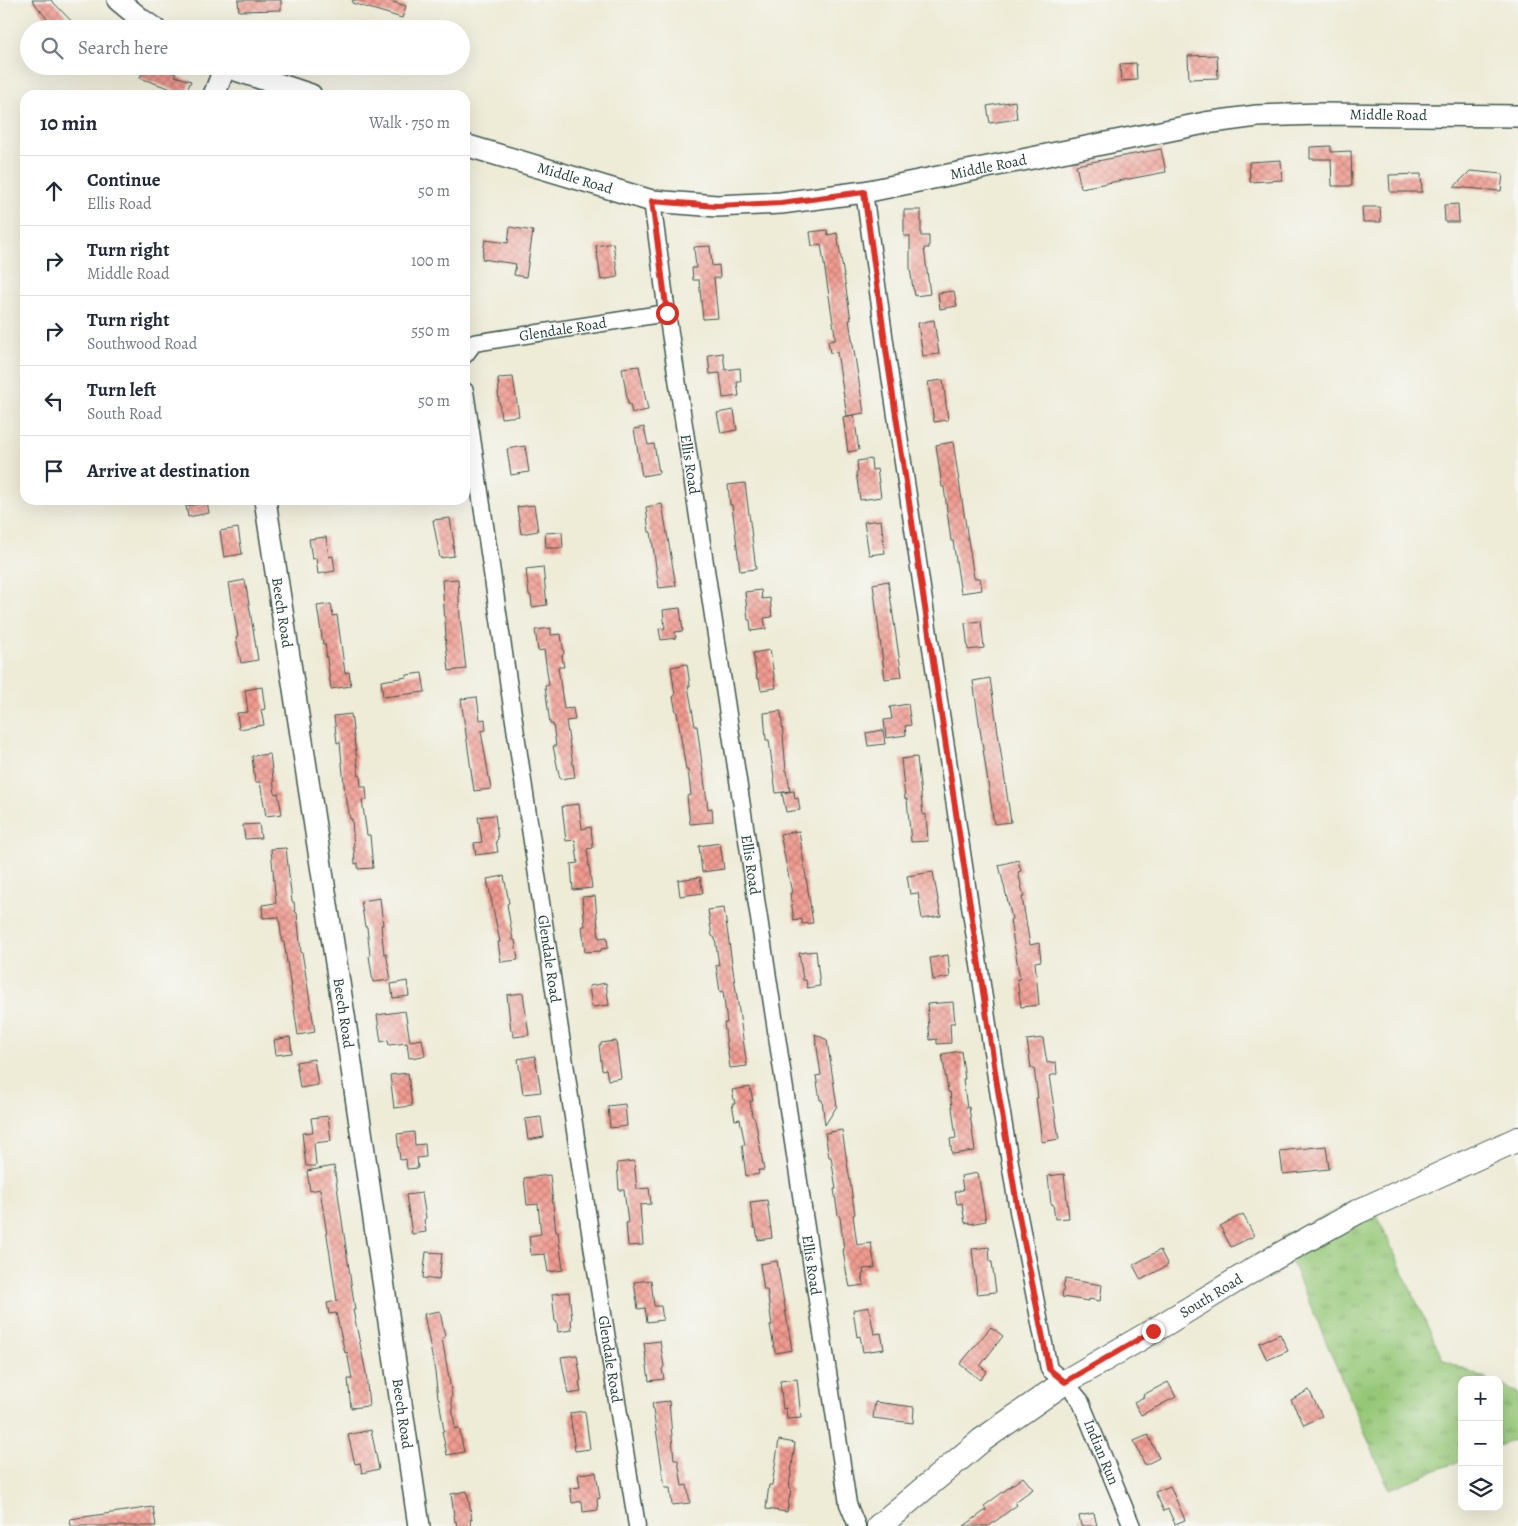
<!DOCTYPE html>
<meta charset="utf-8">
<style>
body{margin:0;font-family:Alegreya,serif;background:#f6f6f7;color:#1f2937}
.controls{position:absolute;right:15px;bottom:15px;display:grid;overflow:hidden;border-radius:10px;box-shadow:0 5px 20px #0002}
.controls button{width:45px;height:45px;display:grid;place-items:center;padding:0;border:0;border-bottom:1px solid #e0e1e3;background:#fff;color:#1f2937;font:25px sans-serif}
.stop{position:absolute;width:15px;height:15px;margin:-11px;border:4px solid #d93025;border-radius:50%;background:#fff}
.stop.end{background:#d93025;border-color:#fff;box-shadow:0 1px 5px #0008}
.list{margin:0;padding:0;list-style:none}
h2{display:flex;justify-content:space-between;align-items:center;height:65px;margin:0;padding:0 20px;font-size:21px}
h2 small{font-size:16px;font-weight:400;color:#747a83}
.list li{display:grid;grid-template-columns:32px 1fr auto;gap:15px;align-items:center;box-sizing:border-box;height:70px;padding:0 20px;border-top:1px solid #e0e1e3}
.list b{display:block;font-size:19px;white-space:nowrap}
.list p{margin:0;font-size:16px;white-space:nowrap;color:#747a83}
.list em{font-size:16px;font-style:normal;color:#747a83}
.icon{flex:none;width:28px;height:28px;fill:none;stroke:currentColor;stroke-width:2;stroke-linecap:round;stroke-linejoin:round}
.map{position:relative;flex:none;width:1518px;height:1526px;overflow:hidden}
.search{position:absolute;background:#fff;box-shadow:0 5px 20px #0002;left:20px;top:20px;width:450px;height:55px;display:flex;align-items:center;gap:12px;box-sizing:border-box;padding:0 18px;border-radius:28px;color:#747a83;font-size:19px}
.panel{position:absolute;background:#fff;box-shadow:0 5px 20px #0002;left:20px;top:90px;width:450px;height:415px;border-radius:15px}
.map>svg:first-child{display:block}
.grass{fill:url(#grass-tufts);stroke:#5a8256}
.building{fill:url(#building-cross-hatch)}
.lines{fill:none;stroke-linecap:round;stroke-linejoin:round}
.minor-casing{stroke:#3e574c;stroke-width:19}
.tertiary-casing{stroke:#3e574c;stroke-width:24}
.secondary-casing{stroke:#3e574c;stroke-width:26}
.minor{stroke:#fff;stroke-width:16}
.tertiary{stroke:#fff;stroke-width:21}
.secondary{stroke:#fff;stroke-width:24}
.route{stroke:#d93025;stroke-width:6}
.labels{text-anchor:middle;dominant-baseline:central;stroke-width:4.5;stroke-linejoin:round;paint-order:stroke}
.street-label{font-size:15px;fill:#1f3d34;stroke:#f6f6f2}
</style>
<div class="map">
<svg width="1518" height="1526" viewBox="0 0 1518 1526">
<defs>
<pattern id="grass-tufts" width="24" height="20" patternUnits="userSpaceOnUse" patternTransform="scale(1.25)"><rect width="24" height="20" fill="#95c777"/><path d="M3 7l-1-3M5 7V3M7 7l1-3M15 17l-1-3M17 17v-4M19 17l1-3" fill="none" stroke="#79a362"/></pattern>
<pattern id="building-cross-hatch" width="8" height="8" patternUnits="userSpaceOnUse" patternTransform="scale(1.25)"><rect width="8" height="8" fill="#f29b91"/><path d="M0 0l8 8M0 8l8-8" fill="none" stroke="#c38077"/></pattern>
</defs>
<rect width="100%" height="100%" fill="#f6f6f2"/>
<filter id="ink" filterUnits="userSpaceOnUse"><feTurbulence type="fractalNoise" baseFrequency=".02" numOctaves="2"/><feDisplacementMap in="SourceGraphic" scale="10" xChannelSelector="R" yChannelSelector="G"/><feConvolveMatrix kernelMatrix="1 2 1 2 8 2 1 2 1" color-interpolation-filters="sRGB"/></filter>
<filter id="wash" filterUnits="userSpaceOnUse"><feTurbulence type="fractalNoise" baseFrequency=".0096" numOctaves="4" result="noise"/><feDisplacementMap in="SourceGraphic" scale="20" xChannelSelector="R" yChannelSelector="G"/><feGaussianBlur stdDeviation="1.12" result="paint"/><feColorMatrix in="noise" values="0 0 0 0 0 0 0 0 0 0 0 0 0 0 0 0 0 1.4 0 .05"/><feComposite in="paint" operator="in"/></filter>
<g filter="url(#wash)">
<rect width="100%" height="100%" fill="#eeebd7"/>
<g class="grass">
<path d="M1368 1195 1443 1360 1488 1380H1462V1460L1389 1489 1281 1237Z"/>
<path d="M1499 1384 1518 1393V1438L1499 1446Z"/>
</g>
<g id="blocks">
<g class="building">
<path d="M32 0H51L79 29H55Z"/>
<path d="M238 0H281V10L239 11Z"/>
<path d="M353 0H387L406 6 402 18 352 3Z"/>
<path d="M1217 55 1218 78 1189 79 1188 56Z"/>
<path d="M1136 63 1137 80 1121 81 1120 64Z"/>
<path d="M145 66H157L176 74 175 76 191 81 185 95H180L173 92 174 90 140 78Z"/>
<path d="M1015 101 1017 119 990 123 987 106Z"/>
<path d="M1331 146V152L1351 151 1352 186H1332L1331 159H1310V147Z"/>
<path d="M1161 149 1166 172 1081 188 1076 165Z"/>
<path d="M1281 160 1282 180 1250 182 1249 162Z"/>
<path d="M1470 171 1503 174 1501 191 1454 187Z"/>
<path d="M1421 174 1422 192H1390L1389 175Z"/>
<path d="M1458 204 1459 222H1445L1444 205Z"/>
<path d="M1362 207H1380L1381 222H1363Z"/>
<path d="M904 210H921V236H929V248H924L930 294 915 296 914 290 913 289 910 268V236H904Z"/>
<path d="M510 227 533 231 526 277 514 275 516 264 482 259 485 240 508 243Z"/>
<path d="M827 230 828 235 837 233 851 320H849L864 413 847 416 837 352 830 353 828 341 835 340V335L821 244 812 246 810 232Z"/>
<path d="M613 243 618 277 601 280 596 246Z"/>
<path d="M710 246 712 266 719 265 720 278H714L718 318 703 319 699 280H693L692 268H696L694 247Z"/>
<path d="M954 291 957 306 940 309 938 293Z"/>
<path d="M934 320 939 354 923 356 918 323Z"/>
<path d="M723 353 725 370 740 368 741 382H737L739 396 723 398 720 373 710 374 708 355Z"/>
<path d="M639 366 648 410 632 413 630 404H628L622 368Z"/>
<path d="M513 377 519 416 501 418 498 392 499 391 498 378Z"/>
<path d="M943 380 948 420 934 422 928 382Z"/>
<path d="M734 410 737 430 721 433 717 413Z"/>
<path d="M854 415 859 450 848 452 843 417Z"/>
<path d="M644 427 648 445 654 444 659 473 642 476 634 429Z"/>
<path d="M953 442 974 578H980L982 590 961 593 953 541H951L944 487H942L936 445Z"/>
<path d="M525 446 529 472 511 475 507 449Z"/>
<path d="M871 459 872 470 877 469 881 497 860 500 856 472H858L857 461Z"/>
<path d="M745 483 756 569 740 571 732 505H730L728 485Z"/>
<path d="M207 502 209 513 188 517 186 506Z"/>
<path d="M662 504 676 586 659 588 651 532H649L646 507Z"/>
<path d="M534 505 538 531 521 534 517 507Z"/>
<path d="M450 518 454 544H453L454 556 440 558 433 520Z"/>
<path d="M881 520 885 553 869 555 864 522Z"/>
<path d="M238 528 242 554 224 557 220 531Z"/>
<path d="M562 532 563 548H546L545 533Z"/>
<path d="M326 537 329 557 333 556 335 571 318 574 316 558 312 559 309 539Z"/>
<path d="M543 567 547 605 532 607 531 596 529 595 526 569Z"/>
<path d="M458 579 460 618 466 669 449 671 445 636H446L442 580Z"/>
<path d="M245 580 258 660 241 663 236 638 238 637 229 583Z"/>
<path d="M888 581 902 677 885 679 873 584Z"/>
<path d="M761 590 762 599 770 598 772 617 764 618 766 629 751 631 750 620H748L745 592Z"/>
<path d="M331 604 333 616 337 615 345 673 349 672 351 686 331 689 325 644H323L317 606Z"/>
<path d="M680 608 683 631 675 632 676 638 661 640 659 629 665 628 663 610Z"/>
<path d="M981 621 984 648 968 650 965 623Z"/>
<path d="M551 628V635L561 634 564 654 562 656 564 667H558L564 709 573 708 575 720 566 721 575 777 560 779 553 746H556L553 724H550L545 686 549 685 544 650 538 651 535 630Z"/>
<path d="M770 650 776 688 761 690 759 679H757L753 653Z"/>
<path d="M687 664 690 686H688L695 726H697L708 809 712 808 713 822 690 824 687 796 691 795 688 770H686L677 712H676L673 697 675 695 671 667Z"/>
<path d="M422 673 425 692 383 697 381 681 407 677V675Z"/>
<path d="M990 678 1011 822 994 824 973 681Z"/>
<path d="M262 687 265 709 261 710 264 725 239 729 237 713 248 712 245 690Z"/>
<path d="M477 697 480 720 485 719 486 730 481 731 491 789 474 791 461 699Z"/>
<path d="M908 704 911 725 905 726 906 735 886 738 884 720 892 719 890 707Z"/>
<path d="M781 711 786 771H787L790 791 776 793 769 740H766L764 713Z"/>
<path d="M351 714 359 776 360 775 361 787H366L367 800H362L367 835H370L373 868 358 869V863L355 864 352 819H350L346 795H345L340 742 337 743 334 716Z"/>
<path d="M883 730 885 744 868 746 866 733Z"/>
<path d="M270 754 275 794 278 793 282 814 266 816 260 782H255L252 756Z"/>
<path d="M917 757 923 815 926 814 928 841 911 842 907 799H905L901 759Z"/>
<path d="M794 791 795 799 798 798 800 810 786 812 782 793Z"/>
<path d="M579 804 582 829 591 827 593 848 587 849 592 888 573 890 571 864 578 863 575 840 566 841 562 806Z"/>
<path d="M495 815 498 839 496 841 498 852 476 855 474 843 482 842 478 817Z"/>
<path d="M259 824 261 838 245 839 243 825Z"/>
<path d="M799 831 813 923 802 924V919L794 921 790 893H792L780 834Z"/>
<path d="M720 843 724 869 702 872 699 846Z"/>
<path d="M286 848 292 902H294L295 912 297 913 301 953 302 952 315 1032 298 1035 284 942H282L279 917 263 918 262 905 276 903 271 849Z"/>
<path d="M1018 860 1021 871 1018 872 1024 897H1022L1030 945 1039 943 1041 961 1035 962 1039 1005 1021 1007 1017 979H1020L1010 920 1012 919 999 865Z"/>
<path d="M933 872 941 916 922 919 918 893 910 894 907 876Z"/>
<path d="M504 876 509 903 507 904 513 940H515L518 960 501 962 498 942H500L487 879Z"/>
<path d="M700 877 703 893 680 896 678 880Z"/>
<path d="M595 896 599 938 607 937 608 948 601 949V951L585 952 582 926H585L582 897Z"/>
<path d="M380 898 383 925H381L384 954 386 953 391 980 373 982 369 956H370L367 927H365L361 901Z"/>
<path d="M724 908 747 1066 730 1068 724 1023H727L723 991 720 992 716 965H719L715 938 712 936 708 910Z"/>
<path d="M816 951 820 986 807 988 806 980H803L799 953Z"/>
<path d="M948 955 950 977 933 980 930 958Z"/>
<path d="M407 981 409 996 393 998 391 984Z"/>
<path d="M606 983 609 1005 592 1007 589 986Z"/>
<path d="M523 993 529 1035 514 1037 513 1030 511 1031 507 995Z"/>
<path d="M953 1002 955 1023H950L951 1043 937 1044V1039L930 1040 927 1004Z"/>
<path d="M405 1011 410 1041 422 1039 425 1056 409 1058 407 1043 389 1045 388 1040 381 1042 377 1015Z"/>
<path d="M815 1034 827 1040 837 1106 825 1125 822 1100H820L816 1076 821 1075Z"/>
<path d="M290 1037 292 1053 276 1055 274 1040Z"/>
<path d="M1043 1038 1047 1063 1056 1062 1057 1074 1049 1076 1059 1139 1042 1142 1036 1098H1038L1034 1068H1031L1027 1040Z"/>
<path d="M616 1041 621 1078 608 1080 606 1069 602 1070 599 1045H601V1043Z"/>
<path d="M961 1051 965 1079H963L967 1108 969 1107 975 1151 952 1154 950 1139 956 1138 950 1092H948L942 1054Z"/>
<path d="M535 1056 541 1092 523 1094 518 1059Z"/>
<path d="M314 1059 318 1085 300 1088 296 1062Z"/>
<path d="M408 1073 412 1106 394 1108 390 1075Z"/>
<path d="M750 1087 753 1101H750L752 1116 755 1119 764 1170H758L759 1174 746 1176 742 1145H745L740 1119 735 1120 732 1104H735L732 1090Z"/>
<path d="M625 1104 627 1126 610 1128 608 1106Z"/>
<path d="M328 1116 331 1141 314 1143 316 1166H306L302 1133 313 1132 311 1118Z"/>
<path d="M541 1117 544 1137 528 1140 525 1119Z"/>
<path d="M842 1130 855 1214 853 1215 857 1245 871 1243 875 1268 863 1269 864 1274H862L864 1285 850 1287 848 1278 847 1276 843 1250H844L840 1217 838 1215 834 1189H836L831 1157H829L825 1133Z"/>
<path d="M414 1132 415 1145 425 1144 426 1157 417 1158 418 1168 407 1169 406 1159 400 1160 397 1134Z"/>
<path d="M1326 1146 1329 1169 1283 1174 1280 1151Z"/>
<path d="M634 1161 637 1189 649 1188 651 1204 640 1205 643 1245 628 1246 626 1223H628L624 1190H619L617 1163Z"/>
<path d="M334 1166 355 1310H353L366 1373 369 1406 351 1408 348 1379H352L347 1352 345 1353 336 1313 329 1314 327 1303 337 1301 320 1189 310 1191 307 1171Z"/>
<path d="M978 1173 986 1221 970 1224 969 1222 965 1223 962 1203 957 1204 955 1192 963 1190 961 1176Z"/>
<path d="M1064 1174 1069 1218 1055 1219 1053 1204H1051L1048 1176Z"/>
<path d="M550 1175 556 1232H558L563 1270 548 1272 545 1254 531 1255 529 1236 541 1234 538 1204 527 1205 524 1178Z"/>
<path d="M422 1193 426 1218 424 1220 426 1232 412 1234 406 1195Z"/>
<path d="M767 1200 772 1238 758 1240 756 1228H754L750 1202Z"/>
<path d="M1243 1214 1254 1236 1231 1247 1220 1226Z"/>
<path d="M989 1247 990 1262H992L996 1292 977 1294 972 1249Z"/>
<path d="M1160 1250 1168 1265 1141 1280 1133 1265Z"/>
<path d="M426 1252 442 1253 439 1280 423 1278Z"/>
<path d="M777 1261 792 1350 775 1353 770 1325H772L767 1290H764L760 1264Z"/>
<path d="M1065 1279 1102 1285 1100 1301 1089 1299V1301L1062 1297Z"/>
<path d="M651 1280 654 1306H661L663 1320 647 1322 645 1308 638 1309 634 1282Z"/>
<path d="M569 1292 572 1320H571L572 1330 558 1332 557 1322 555 1321 552 1294Z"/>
<path d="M869 1307 874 1334 881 1333 884 1349 863 1352 860 1336 857 1337 853 1310Z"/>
<path d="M440 1311 445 1337 442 1338 452 1396 451 1397 455 1429 459 1428 464 1452 447 1455 442 1431H444L439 1399 438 1398 435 1372 424 1314Z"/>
<path d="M991 1327 1003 1336 980 1366 987 1371 980 1380 960 1364Z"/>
<path d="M1280 1334 1288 1351 1267 1360 1259 1343Z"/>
<path d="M660 1341 664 1366 662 1369 664 1379 649 1381 644 1343Z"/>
<path d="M577 1355 581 1380 579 1382 581 1392 568 1394 561 1357Z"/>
<path d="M797 1379 801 1418 787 1419 786 1408 783 1409 780 1381Z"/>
<path d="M1168 1382 1176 1397 1141 1415 1134 1402 1144 1397 1143 1395Z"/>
<path d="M1309 1390 1322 1416 1304 1425 1291 1400Z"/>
<path d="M669 1401 674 1460H678L682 1486 687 1485 690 1503 672 1505 670 1488H665L652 1403Z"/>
<path d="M875 1402 914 1407 913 1423 873 1418Z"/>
<path d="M584 1411 585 1412 590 1449 575 1451 570 1414V1413Z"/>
<path d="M371 1430 379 1469 362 1473 360 1463 355 1464 348 1435Z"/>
<path d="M1148 1435 1159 1458 1145 1465 1134 1441Z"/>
<path d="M779 1440 795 1443 789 1488H791L787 1512 766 1509 769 1485H772Z"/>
<path d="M596 1472 600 1498 597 1499 598 1510 583 1512 582 1501 572 1503 570 1488 580 1487 578 1474Z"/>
<path d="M1023 1477 1033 1489 1015 1502 1017 1505 989 1526H964L986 1510 984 1506Z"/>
<path d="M1170 1486 1185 1520 1175 1524 1168 1509 1164 1511 1155 1492Z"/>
<path d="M467 1491 472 1519H470L471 1526H457L456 1521 455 1522 451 1494Z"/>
<path d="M153 1507 156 1526H71L70 1519Z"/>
<path d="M1094 1513 1097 1526H1081L1079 1516Z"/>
</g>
</g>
</g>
<g filter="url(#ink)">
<use href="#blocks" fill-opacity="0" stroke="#3e574c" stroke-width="1"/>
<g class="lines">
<g class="minor-casing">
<g id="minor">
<path id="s1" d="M864 192 888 363 997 1084 1018 1211 1049 1369 1065 1382 1080 1400 1132 1526"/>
<path id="s2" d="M652 201 667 313 848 1504 857 1526"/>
<path id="s3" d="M465 355 474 343 667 313"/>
<path id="s4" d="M465 391 592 1245 637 1526"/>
</g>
</g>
<g class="tertiary-casing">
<g id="tertiary">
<path d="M118 0 142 20 155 29"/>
<path d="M224 66 311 95"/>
<path d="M214 95 225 67"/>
<path id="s5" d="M465 145 652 201 717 206 781 203 864 192 1205 123 1257 116 1319 114 1518 116"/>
<path id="s6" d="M265 500 344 1015 419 1526"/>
</g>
</g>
<g class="secondary-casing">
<g id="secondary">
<path id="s7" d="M879 1526 982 1440 1065 1382 1153 1331 1263 1264 1357 1212 1518 1139"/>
</g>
</g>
<use href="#minor" class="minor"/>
<use href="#tertiary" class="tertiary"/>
<use href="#secondary" class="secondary"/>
</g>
</g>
<g class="lines" filter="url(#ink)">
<path class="route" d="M667 313 652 201 717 206 781 203 864 192 888 363 997 1084 1018 1211 1049 1369 1065 1382 1153 1331"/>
</g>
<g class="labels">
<g class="street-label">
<text stroke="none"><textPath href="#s5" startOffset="940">Middle Road</textPath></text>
<text stroke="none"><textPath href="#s5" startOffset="535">Middle Road</textPath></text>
<text stroke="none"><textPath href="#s5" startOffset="115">Middle Road</textPath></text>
<text stroke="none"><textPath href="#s3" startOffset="105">Glendale Road</textPath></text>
<text stroke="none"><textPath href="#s2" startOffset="266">Ellis Road</textPath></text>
<text stroke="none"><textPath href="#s6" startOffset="114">Beech Road</textPath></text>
<text stroke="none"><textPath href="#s2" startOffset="671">Ellis Road</textPath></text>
<text stroke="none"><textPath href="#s4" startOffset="574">Glendale Road</textPath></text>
<text stroke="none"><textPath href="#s6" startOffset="519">Beech Road</textPath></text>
<text stroke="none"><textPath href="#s2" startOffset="1076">Ellis Road</textPath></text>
<text stroke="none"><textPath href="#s7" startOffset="405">South Road</textPath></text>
<text stroke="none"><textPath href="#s4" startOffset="979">Glendale Road</textPath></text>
<text stroke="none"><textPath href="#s6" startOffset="924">Beech Road</textPath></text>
<text stroke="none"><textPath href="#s1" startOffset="1292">Indian Run</textPath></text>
</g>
</g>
</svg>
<div class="controls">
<button>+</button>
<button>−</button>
<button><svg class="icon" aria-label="layers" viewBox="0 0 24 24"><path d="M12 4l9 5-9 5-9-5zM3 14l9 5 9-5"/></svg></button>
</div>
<div class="stop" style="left:667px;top:313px"></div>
<div class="stop end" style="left:1153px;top:1331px"></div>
<div class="search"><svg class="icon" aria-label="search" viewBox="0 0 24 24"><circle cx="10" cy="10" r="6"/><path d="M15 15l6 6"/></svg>Search here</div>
<section class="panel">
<h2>10 min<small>Walk · 750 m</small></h2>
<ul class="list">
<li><svg class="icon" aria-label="ahead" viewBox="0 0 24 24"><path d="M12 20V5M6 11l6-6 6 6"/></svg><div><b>Continue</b><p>Ellis Road</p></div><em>50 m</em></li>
<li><svg class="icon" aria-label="right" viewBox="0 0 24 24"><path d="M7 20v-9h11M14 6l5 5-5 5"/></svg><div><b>Turn right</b><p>Middle Road</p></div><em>100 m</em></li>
<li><svg class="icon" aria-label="right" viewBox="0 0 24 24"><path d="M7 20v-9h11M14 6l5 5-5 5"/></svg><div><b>Turn right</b><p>Southwood Road</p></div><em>550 m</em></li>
<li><svg class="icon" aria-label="left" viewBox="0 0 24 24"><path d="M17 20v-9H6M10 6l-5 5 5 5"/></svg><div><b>Turn left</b><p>South Road</p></div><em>50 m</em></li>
<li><svg class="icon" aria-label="arrive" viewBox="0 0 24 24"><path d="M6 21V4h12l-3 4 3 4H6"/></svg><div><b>Arrive at destination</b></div></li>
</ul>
</section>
</div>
